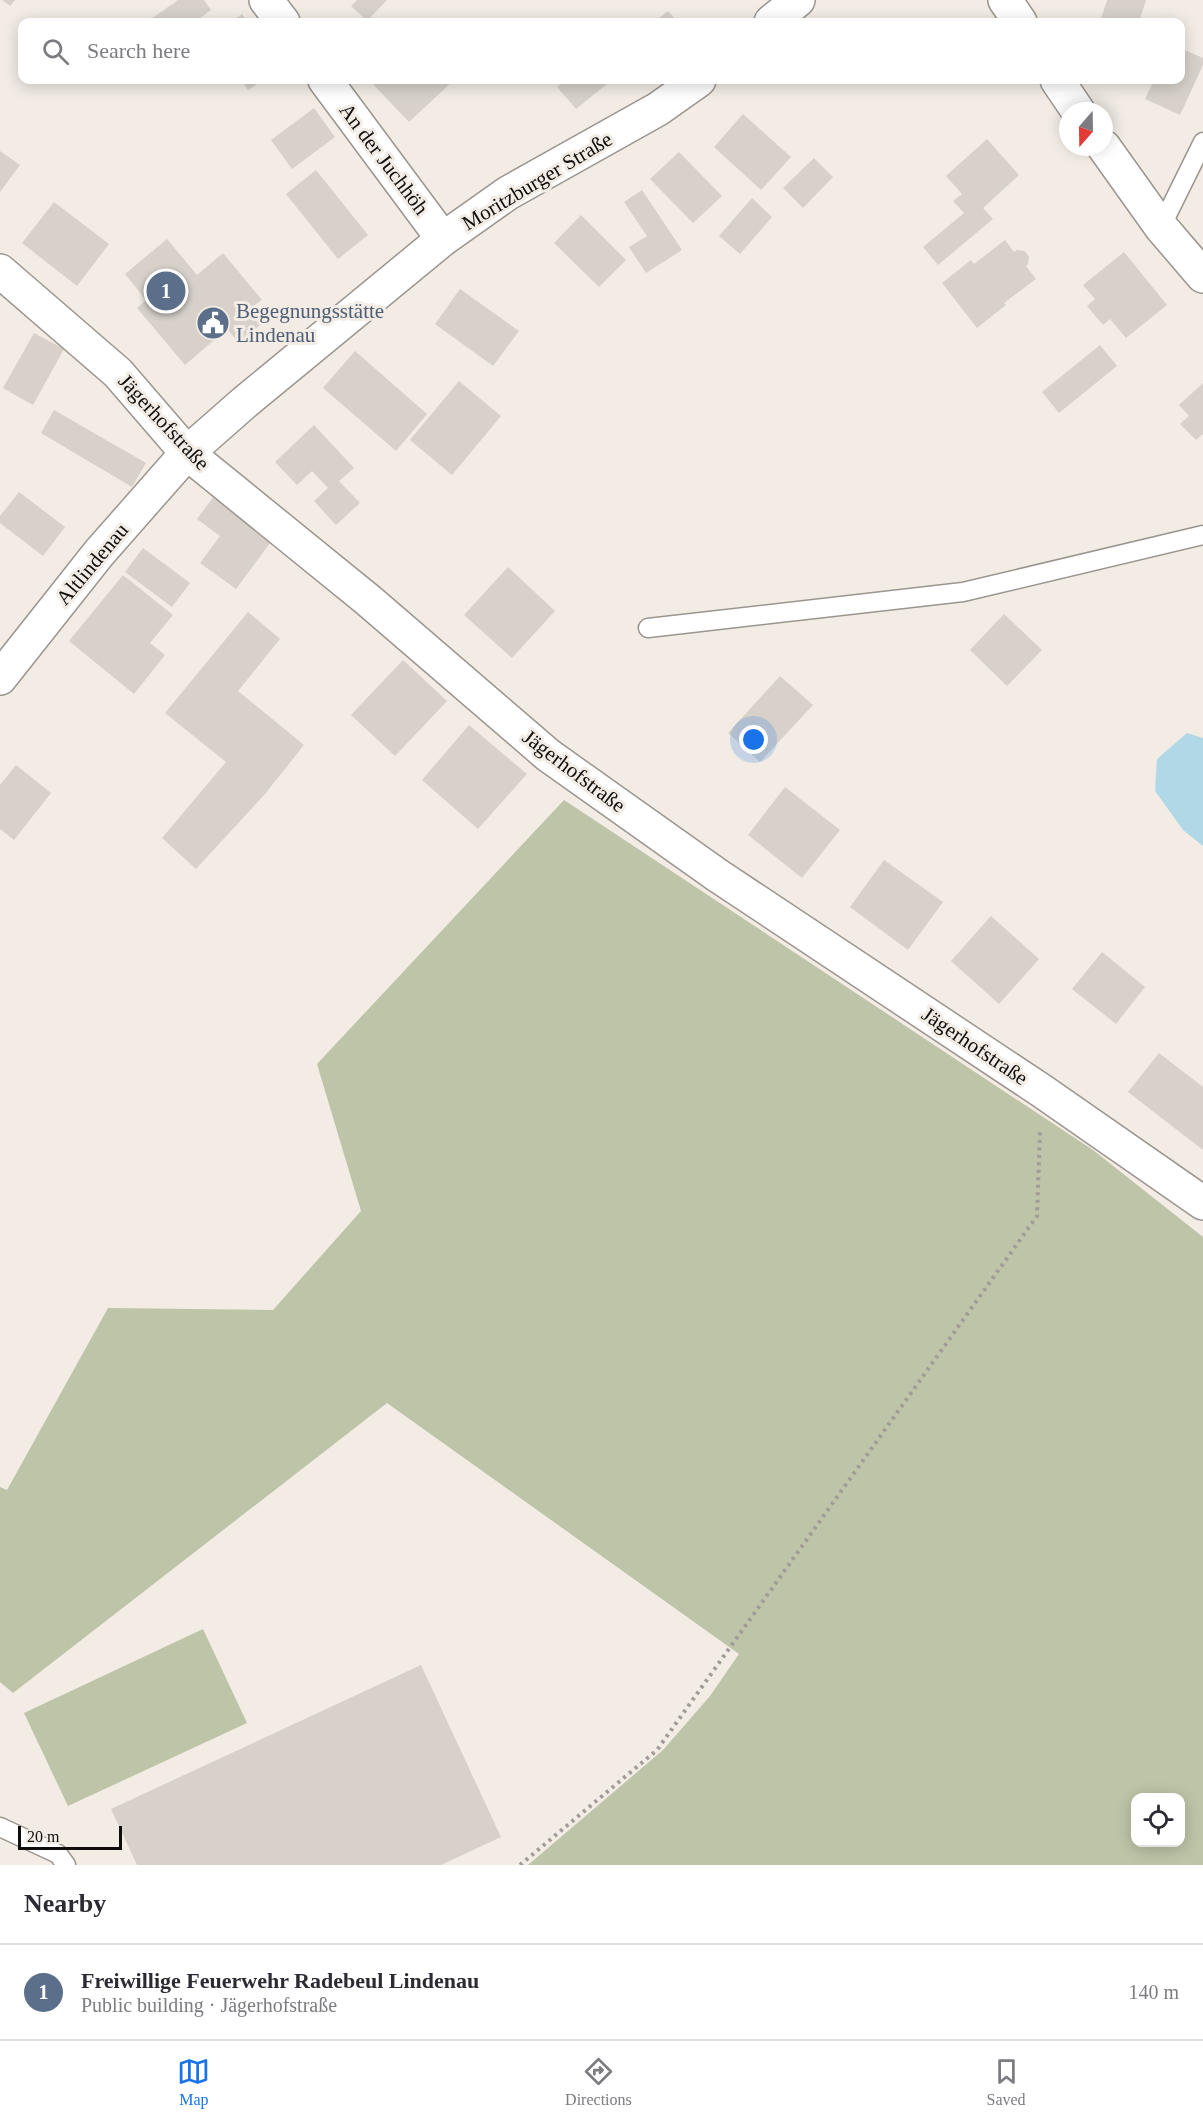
<!DOCTYPE html>
<meta charset="utf-8">
<style>
body{margin:0;font-family:Georgia,serif;background:#f7f7f7;color:#2b2b33}
.controls{position:absolute;right:18px;bottom:18px;display:grid;overflow:hidden;border-radius:12px;box-shadow:0 3px 15px #0003}
.controls button{width:54px;height:54px;display:grid;place-items:center;padding:0;border:0;border-bottom:2px solid #e1e1e2;background:#fff;color:#2b2b33;font:30px sans-serif}
.compass{position:absolute;left:1059px;top:102px;width:54px;height:54px;border-radius:50%;background:#fff;box-shadow:0 3px 15px #0003;rotate:200deg}
.scale{position:absolute;left:18px;bottom:15px;width:104px;box-sizing:border-box;padding-left:6px;border:3px solid #0f0d0b;border-top:0;font-size:16px;line-height:21px;white-space:nowrap;color:#0f0d0b;-webkit-text-stroke:4px #f2ece5;paint-order:stroke}
.you{position:absolute;left:754px;top:740px;width:21px;height:21px;margin:-15px;border:4px solid #fff;border-radius:50%;background:#1a73e8;box-shadow:0 0 0 9px #1a73e833}
.badge{display:grid;place-items:center;width:39px;height:39px;border-radius:50%;background:#1a73e8;color:#fff;font-size:20px;font-weight:700}
.pin{position:absolute;translate:-50% -50%;border:3px solid #fff;box-shadow:0 2px 6px #0006}
.list{margin:0;padding:0;list-style:none}
h2{display:flex;justify-content:space-between;align-items:center;height:78px;margin:0;padding:0 24px;font-size:26px}
h2 small{font-size:20px;font-weight:400;color:#7c7c81}
.list li{display:grid;grid-template-columns:39px 1fr auto;gap:18px;align-items:center;box-sizing:border-box;height:96px;padding:0 24px;border-top:2px solid #e1e1e2}
.list b{display:block;font-size:22px;white-space:nowrap}
.list p{margin:0;font-size:20px;white-space:nowrap;color:#7c7c81}
.list em{font-size:20px;font-style:normal;color:#7c7c81}
.icon{flex:none;width:33px;height:33px;fill:none;stroke:currentColor;stroke-width:2;stroke-linecap:round;stroke-linejoin:round}
.map{position:relative;flex:none;width:1203px;height:1865px;overflow:hidden}
.search{position:absolute;background:#fff;box-shadow:0 3px 15px #0003;left:18px;right:18px;top:18px;height:66px;display:flex;align-items:center;gap:15px;box-sizing:border-box;padding:0 21px;border-radius:12px;color:#7c7c81;font-size:22px}
.sheet{height:174px;background:#fff}
nav{display:flex;justify-content:space-around;align-items:center;box-sizing:border-box;height:84px;border-top:2px solid #e1e1e2;background:#fff;font-size:16px;color:#7c7c81}
nav a{display:grid;justify-items:center;gap:3px}
nav .on{color:#1a73e8}
.map>svg:first-child{display:block}
.green{fill:#bdc4a7;fill-rule:evenodd}
.water{fill:#b1d8e6}
.building{fill:#d7d1ca}
.lines{fill:none;stroke-linecap:round;stroke-linejoin:round}
.service-casing{stroke:#9b958f;stroke-width:21}
.minor-casing{stroke:#9b958f;stroke-width:36}
.tertiary-casing{stroke:#9b958f;stroke-width:36}
.path{stroke:#a19c97;stroke-width:4;stroke-dasharray:3 4.5;stroke-linecap:butt}
.service{stroke:#fff;stroke-width:18}
.minor{stroke:#fff;stroke-width:33}
.tertiary{stroke:#fff;stroke-width:33}
.labels{text-anchor:middle;dominant-baseline:central;stroke-width:6;stroke-linejoin:round;paint-order:stroke}
.street-label{font-size:21px;fill:#0f0d0b;stroke:#f2ece5}
.service-label{font-size:21px;fill:#4e5e75;stroke:#f2ece5;text-anchor:start}
</style>
<div class="map">
<svg width="1203" height="1865" viewBox="0 0 1203 1865">
<rect width="100%" height="100%" fill="#f2ece5"/>
<g class="green">
<path d="M564 800 1093 1150 1203 1237V1865H528L663 1750 710 1696 739 1654 387 1403 13 1693 0 1682V1487L7 1490 108 1308 273 1310 361 1211 317 1064ZM1136 1798H1180V1842H1136Z"/>
<path d="M203 1629 247 1723 68 1806 24 1713Z"/>
</g>
<path class="water" d="M1187 733 1203 738V846L1183 830 1155 791 1157 759Z"/>
<g class="building">
<path d="M2 0H15L10 6Z"/>
<path d="M178 0H204L211 10 195 22H147Z"/>
<path d="M357 0H387L367 21 351 6Z"/>
<path d="M1107 0H1146L1139 22H1100Z"/>
<path d="M668 11 678 22H654Z"/>
<path d="M242 14 248 22H231Z"/>
<path d="M1180 48 1203 58V65L1180 115 1145 99 1154 80H1180Z"/>
<path d="M241 80H263L248 90Z"/>
<path d="M369 80H451L453 81 409 122Z"/>
<path d="M566 80H612L576 109 557 87Z"/>
<path d="M314 108 335 137 292 169 271 140Z"/>
<path d="M743 114 791 157 761 190 714 147Z"/>
<path d="M987 139 1019 175 983 208 993 219 938 265 923 247 964 213 953 201 962 194 946 176Z"/>
<path d="M0 151 20 165 0 192Z"/>
<path d="M679 152 722 196 693 223 650 179Z"/>
<path d="M814 158 833 177 803 208 783 188Z"/>
<path d="M316 170 368 235 338 259 286 194Z"/>
<path d="M642 190 682 250 646 273 629 247 647 236 624 202Z"/>
<path d="M752 198 772 217 740 254 719 236Z"/>
<path d="M54 202 109 244 77 286 22 243Z"/>
<path d="M581 215 626 260 599 287 554 243Z"/>
<path d="M167 239 197 275 223 253 262 300 255 305 267 319 239 343 227 329 185 365 137 308 146 300 125 274Z"/>
<path d="M1005 240 1014 252 1017 250 1025 251 1029 257 1028 264 1026 266 1036 279 1004 303 1006 305 977 328 942 283 971 260 974 264Z"/>
<path d="M1124 252 1167 305 1126 338 1110 319 1103 325 1087 306 1095 299 1083 285Z"/>
<path d="M460 289 519 331 493 366 435 324Z"/>
<path d="M34 333 64 349 33 405 3 388Z"/>
<path d="M1100 345 1117 366 1059 413 1042 392Z"/>
<path d="M355 351 427 414 396 451 323 388Z"/>
<path d="M459 381 501 416 452 475 410 440Z"/>
<path d="M1203 383V434L1196 440 1180 424 1189 416 1179 405Z"/>
<path d="M54 410 146 463 132 487 41 433Z"/>
<path d="M314 425 354 468 339 481 360 503 336 525 314 501 328 488 312 471 297 485 275 462Z"/>
<path d="M19 492 65 527 43 556 0 523V516Z"/>
<path d="M214 496 273 539 236 589 200 563 220 536 197 519Z"/>
<path d="M143 548 190 583 172 607 125 572Z"/>
<path d="M508 567 555 611 512 658 464 615Z"/>
<path d="M123 575 173 615 150 643 165 655 134 694 69 641Z"/>
<path d="M248 612 280 639 238 691 304 745 265 794 196 869 162 838 226 762 165 713Z"/>
<path d="M1004 614 1042 650 1007 686 970 650Z"/>
<path d="M403 660 447 701 395 756 351 715Z"/>
<path d="M780 676 813 705 760 762 728 733Z"/>
<path d="M469 725 527 774 478 829 422 780Z"/>
<path d="M16 765 51 793 14 840 0 829V785Z"/>
<path d="M785 787 840 830 802 878 748 835Z"/>
<path d="M884 860 943 902 908 950 850 907Z"/>
<path d="M991 916 1039 959 999 1004 951 961Z"/>
<path d="M1102 952 1145 987 1116 1024 1072 989Z"/>
<path d="M1159 1053 1203 1087V1150L1128 1092Z"/>
<path d="M421 1665 501 1837 441 1865H137L111 1809Z"/>
</g>
<g class="lines">
<g class="service-casing">
<g id="service">
<path d="M1161 227 1203 142"/>
<path d="M648 628 963 592 1203 535"/>
<path d="M0 1827 58 1854 66 1865"/>
</g>
</g>
<g class="minor-casing">
<g id="minor">
<path d="M266 0 283 22"/>
<path d="M1005 0 1020 22"/>
<path d="M325 80 443 239"/>
<path d="M1057 80 1078 111"/>
<path d="M1104 147 1161 227 1203 276"/>
<path d="M0 271 118 373 187 453 368 600 548 755 717 875 1042 1091 1203 1203"/>
</g>
</g>
<g class="tertiary-casing">
<g id="tertiary">
<path d="M771 22 798 0"/>
<path d="M0 678 99 553 187 453 245 402 443 239 508 193 658 109 699 80"/>
</g>
</g>
<path class="path" d="M520 1865 657 1750 1037 1216 1040 1131"/>
<use href="#service" class="service"/>
<use href="#minor" class="minor"/>
<use href="#tertiary" class="tertiary"/>
</g>
<defs>
<g id="civic-disc" transform="scale(1.725)"><circle r="9.5" fill="#5c6f8a" stroke="#f2ece5"/><path d="M-.6-6.5H3V-4.5H.6V-3L4-1V1h2V6H-6V1h2V-1L-.6-3ZM-1.2 2.5V6h2.4V2.5Z" fill="#fff"/></g>
</defs>
<g fill-rule="evenodd">
<use href="#civic-disc" x="213" y="323"/>
</g>
<g class="labels">
<g class="street-label">
<text transform="translate(384 159) rotate(53)">An der Juchhöh</text>
<text transform="translate(537 181) rotate(-31)">Moritzburger Straße</text>
<text transform="translate(164 422) rotate(47)">Jägerhofstraße</text>
<text transform="translate(92 564) rotate(-50)">Altlindenau</text>
<text transform="translate(574 771) rotate(37)">Jägerhofstraße</text>
<text transform="translate(975 1046) rotate(34)">Jägerhofstraße</text>
</g>
<g class="service-label">
<text x="236" y="311">Begegnungsstätte<tspan x="236" dy="24">Lindenau</tspan></text>
</g>
</g>
</svg>
<div class="controls">
<button><svg class="icon" aria-label="locate" viewBox="0 0 24 24"><circle cx="12" cy="12" r="6"/><path d="M12 2v4M12 18v4M2 12h4M18 12h4"/></svg></button>
</div>
<svg class="compass" viewBox="-18 -18 36 36"><path d="M0-13l5 13h-10z" fill="#e53935"/><path d="M0 13l5-13h-10z" fill="#7c7c81"/></svg>
<div class="scale">20 m</div>
<div class="you"></div>
<div class="pin badge" style="left:166px;top:291px;background:#5c6f8a">1</div>
<div class="search"><svg class="icon" aria-label="search" viewBox="0 0 24 24"><circle cx="10" cy="10" r="6"/><path d="M15 15l6 6"/></svg>Search here</div>
</div>
<section class="sheet">
<h2>Nearby<small></small></h2>
<ul class="list">
<li><span class="badge" style="background:#5c6f8a">1</span><div><b>Freiwillige Feuerwehr Radebeul Lindenau</b><p>Public building · Jägerhofstraße</p></div><em>140 m</em></li>
</ul>
</section>
<nav>
<a class="on"><svg class="icon" aria-label="map" viewBox="0 0 24 24"><path d="M3 6l6-2 6 2 6-2v14l-6 2-6-2-6 2zM9 4v14M15 6v14"/></svg>Map</a>
<a><svg class="icon" aria-label="directions" viewBox="0 0 24 24"><path d="M12 3l9 9-9 9-9-9zM9 14v-3h6M13 9l2 2-2 2"/></svg>Directions</a>
<a><svg class="icon" aria-label="saved" viewBox="0 0 24 24"><path d="M7 4h10v16l-5-4-5 4z"/></svg>Saved</a>
</nav>
